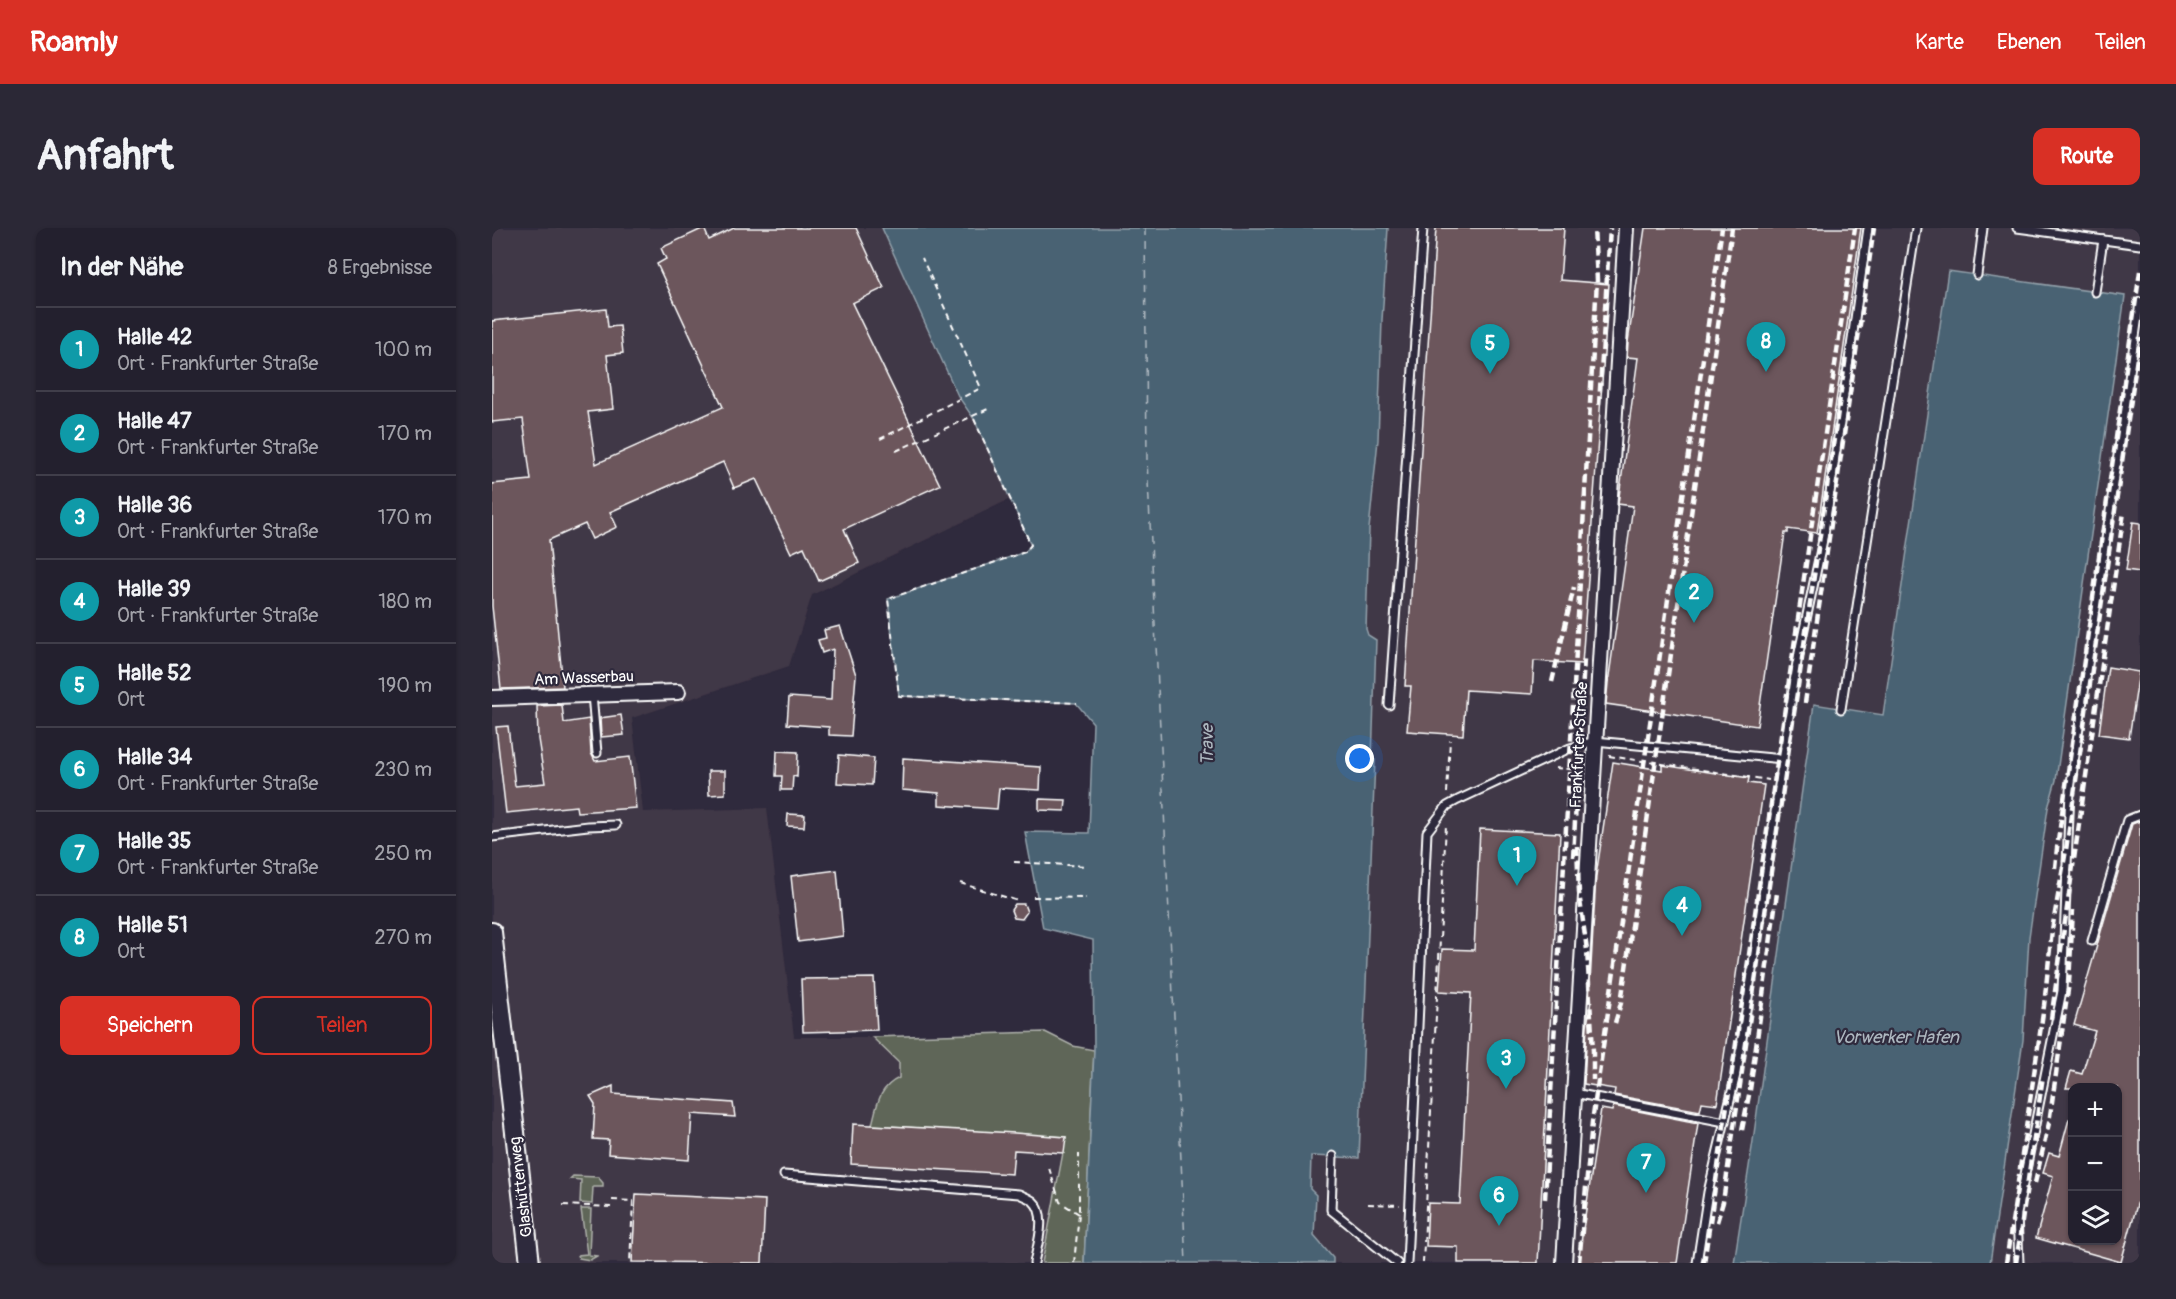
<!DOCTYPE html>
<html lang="de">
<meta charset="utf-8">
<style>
body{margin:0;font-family:Pangolin,sans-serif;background:#2b2836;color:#f1f3f6}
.controls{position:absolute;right:18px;bottom:18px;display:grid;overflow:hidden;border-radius:12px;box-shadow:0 2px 4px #0004}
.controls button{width:54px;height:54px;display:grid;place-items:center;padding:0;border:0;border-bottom:2px solid #403e4a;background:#23202e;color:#f1f3f6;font:30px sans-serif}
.you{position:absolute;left:868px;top:531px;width:21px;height:21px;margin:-15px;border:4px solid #fff;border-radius:50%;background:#1a73e8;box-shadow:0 0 0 9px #1a73e833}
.badge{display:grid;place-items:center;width:39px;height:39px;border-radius:50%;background:#d93025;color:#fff;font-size:20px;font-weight:700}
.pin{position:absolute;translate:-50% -50px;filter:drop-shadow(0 2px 3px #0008)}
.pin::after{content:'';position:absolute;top:32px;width:21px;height:18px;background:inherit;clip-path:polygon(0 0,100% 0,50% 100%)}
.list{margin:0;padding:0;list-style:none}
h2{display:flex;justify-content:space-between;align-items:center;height:78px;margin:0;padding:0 24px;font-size:26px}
h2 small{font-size:20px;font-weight:400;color:#a3a3aa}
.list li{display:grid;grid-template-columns:39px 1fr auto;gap:18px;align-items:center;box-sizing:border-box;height:84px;padding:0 24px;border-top:2px solid #403e4a}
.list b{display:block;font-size:22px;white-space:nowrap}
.list p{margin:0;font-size:20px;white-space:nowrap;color:#a3a3aa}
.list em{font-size:20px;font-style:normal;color:#a3a3aa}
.actions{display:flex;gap:12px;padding:18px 24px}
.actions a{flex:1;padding:14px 0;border:2px solid #d93025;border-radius:12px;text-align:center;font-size:21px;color:#d93025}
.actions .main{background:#d93025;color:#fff}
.icon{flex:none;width:33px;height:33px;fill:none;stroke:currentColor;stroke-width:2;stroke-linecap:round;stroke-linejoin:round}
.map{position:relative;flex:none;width:1648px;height:1035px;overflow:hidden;border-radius:12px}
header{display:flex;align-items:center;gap:36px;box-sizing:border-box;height:84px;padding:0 30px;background:#d93025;color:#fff}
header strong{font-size:28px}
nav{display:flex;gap:33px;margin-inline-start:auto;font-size:21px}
.intro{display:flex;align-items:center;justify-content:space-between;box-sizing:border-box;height:144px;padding:0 36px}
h1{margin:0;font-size:42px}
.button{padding:15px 27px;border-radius:12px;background:#d93025;color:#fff;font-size:21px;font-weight:700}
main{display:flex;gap:36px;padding:0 36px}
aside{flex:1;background:#23202e;border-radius:12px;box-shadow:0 2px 4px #0004}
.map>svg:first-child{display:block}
.built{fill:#413746;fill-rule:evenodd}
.green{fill:#5f6658;stroke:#afb2ac;stroke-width:1.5}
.water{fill:#4a6273;stroke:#92a1ab;stroke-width:1.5}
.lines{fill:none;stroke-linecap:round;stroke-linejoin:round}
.ferry{stroke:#aeb8c0;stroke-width:1.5;stroke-dasharray:8 6;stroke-linecap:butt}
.building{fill:#6c565b;stroke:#fff;stroke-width:1.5}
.service-casing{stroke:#fff;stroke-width:11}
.minor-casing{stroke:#fff;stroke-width:18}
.tertiary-casing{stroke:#fff;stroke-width:22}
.path{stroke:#fff;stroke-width:2;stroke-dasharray:6 4.5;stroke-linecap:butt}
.service{stroke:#2f2a3d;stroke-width:7}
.minor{stroke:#2f2a3d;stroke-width:14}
.tertiary{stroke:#2f2a3d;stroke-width:18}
.rail{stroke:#fff;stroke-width:4.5;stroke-dasharray:9 4.5;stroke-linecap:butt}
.labels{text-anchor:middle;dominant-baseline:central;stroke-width:4.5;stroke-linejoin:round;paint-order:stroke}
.street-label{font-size:16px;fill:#fff;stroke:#2f2a3d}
.water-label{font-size:18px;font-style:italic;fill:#aeb8c0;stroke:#2f2a3d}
</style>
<header>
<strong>Roamly</strong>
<nav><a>Karte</a><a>Ebenen</a><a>Teilen</a></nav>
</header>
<div class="intro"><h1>Anfahrt</h1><a class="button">Route</a></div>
<main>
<aside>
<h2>In der Nähe<small>8 Ergebnisse</small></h2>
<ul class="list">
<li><span class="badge" style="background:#0f9aa8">1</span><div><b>Halle 42</b><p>Ort · Frankfurter Straße</p></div><em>100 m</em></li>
<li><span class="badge" style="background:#0f9aa8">2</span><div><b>Halle 47</b><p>Ort · Frankfurter Straße</p></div><em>170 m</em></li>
<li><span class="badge" style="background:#0f9aa8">3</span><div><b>Halle 36</b><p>Ort · Frankfurter Straße</p></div><em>170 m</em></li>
<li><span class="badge" style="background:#0f9aa8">4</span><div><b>Halle 39</b><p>Ort · Frankfurter Straße</p></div><em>180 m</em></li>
<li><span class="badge" style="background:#0f9aa8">5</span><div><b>Halle 52</b><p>Ort</p></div><em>190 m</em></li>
<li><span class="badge" style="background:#0f9aa8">6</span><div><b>Halle 34</b><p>Ort · Frankfurter Straße</p></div><em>230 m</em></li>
<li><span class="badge" style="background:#0f9aa8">7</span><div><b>Halle 35</b><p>Ort · Frankfurter Straße</p></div><em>250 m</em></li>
<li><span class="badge" style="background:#0f9aa8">8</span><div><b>Halle 51</b><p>Ort</p></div><em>270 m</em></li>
</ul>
<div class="actions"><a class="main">Speichern</a><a>Teilen</a></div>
</aside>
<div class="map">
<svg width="1648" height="1035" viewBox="0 0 1648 1035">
<rect width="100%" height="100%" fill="#2f2a3d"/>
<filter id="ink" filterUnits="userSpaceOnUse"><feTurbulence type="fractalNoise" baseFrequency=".0167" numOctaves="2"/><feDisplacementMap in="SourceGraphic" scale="12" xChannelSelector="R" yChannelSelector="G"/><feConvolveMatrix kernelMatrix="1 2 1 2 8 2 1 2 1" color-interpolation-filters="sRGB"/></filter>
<g filter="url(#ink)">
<g class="built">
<path d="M0 0H390L465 168 482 191 518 271 320 367 297 438 140 490 151 584 275 580 302 809H380L407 835V850L396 855 387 869 380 897 574 909 550 1035H0Z"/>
<path d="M896 0H1648V1035H1498L1531 812 1537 709 1556 580 1564 552 1633 68 1456 43 1391 488 1322 476 1261 913 1242 1035H841V1030L822 1009 824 967 818 961 819 928 867 929 883 532H880L879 410 874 401 877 301 886 212 890 92ZM1580 860H1626V1012H1580Z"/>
</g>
<g class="green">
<path d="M553 804 581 818 602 822 592 1035H550L574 909 380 897C385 877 387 859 407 850V835L380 809Z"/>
<path d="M81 948 106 949 111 955V959H101L100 976 88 975 89 952 78 951Z"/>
<path d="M89 981H99L97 1027 105 1028 98 1032 87 1030 86 1027 95 1026Z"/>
</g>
<g class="water">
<path d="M390 0H896L890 92 886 212 877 301 874 401 876 407 884 412 880 532H883L867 930 819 928 818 961 824 967 822 1008 841 1030V1035H592L602 822 601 712 551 700 533 604 597 605 601 495 584 475 407 468 396 371 533 324 539 317 482 191 466 168Z"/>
<path d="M1456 43 1633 68 1564 552 1556 580 1537 709 1531 812 1498 1035H1242L1261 913 1322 476 1391 487Z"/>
</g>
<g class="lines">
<path class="ferry" d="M653 0 655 232 694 1035"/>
</g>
<g class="building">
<path d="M212 0 217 12 242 0H364L392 60 360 75 448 257 352 301 367 335 327 353 312 319 299 325 264 251 242 260 231 234 118 284 125 299 100 311 93 296 57 312 71 459 9 461 0 378V256L39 252 31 191 0 194V93L114 81 116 99 128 98 131 125 115 127 121 181 96 184 104 236 231 179 165 36 174 31 169 20Z"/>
<path d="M944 0H1072L1068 52 1117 56 1090 436 1042 433 1040 466 974 462 971 507 915 503 919 458H913Z"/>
<path d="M1153 0H1369L1325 305 1296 301V305H1293L1265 498 1114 476 1116 455 1141 278 1126 276 1146 130 1135 129 1136 114Z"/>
<path d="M1641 294 1648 295V344L1634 342Z"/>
<path d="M348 398 364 447 359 508 337 507V499L295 496 297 469 339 472 341 421 330 425 326 412 334 410 332 402Z"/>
<path d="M1616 439 1647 444 1637 510 1607 506Z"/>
<path d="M70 477 72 495 97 491 99 525 103 533 138 529 144 580 85 584 84 578 14 585 4 499 16 498 23 558 53 555 46 511 45 478Z"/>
<path d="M129 487 132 507 109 509 108 490Z"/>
<path d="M285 523 306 524 305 549 301 548 300 562H289L290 548H284Z"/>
<path d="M347 527 382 530 380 557 345 555Z"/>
<path d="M411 530 549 539 548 562 507 560 505 581 447 577V565L410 562Z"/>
<path d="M1121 534 1170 542V537L1257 550 1256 555 1272 557 1225 876 1210 874 1208 883 1122 867 1123 861 1092 856 1095 798 1099 773H1097L1104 648Z"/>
<path d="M216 543H233V566L217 567Z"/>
<path d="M547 571 574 572 573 583 547 582Z"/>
<path d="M296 586 313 587 312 599 295 598Z"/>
<path d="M1648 593V966L1629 1034 1544 1010 1561 948 1551 945 1557 925 1567 928 1577 891H1581V1012H1626V860H1574L1579 843 1590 846 1603 803 1582 797 1640 596Z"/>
<path d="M988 601 1068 605 1046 1035H966V1019L934 1018 936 975 968 976 979 765 947 763 950 721 982 722Z"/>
<path d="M345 642 351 708 306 714 299 648Z"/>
<path d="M523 676H532L535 684 530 691 522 690 519 682Z"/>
<path d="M382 750 385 802 311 804 309 751Z"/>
<path d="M121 858V866L241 875 243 889 200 886 197 932 116 926 117 912 101 911 103 876 98 868Z"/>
<path d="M1121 878 1206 895 1185 1035H1086L1109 881 1120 883Z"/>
<path d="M361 896 523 905 574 909 572 925 522 922 520 946 359 936Z"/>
<path d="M144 966 273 972 270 1035 140 1034Z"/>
</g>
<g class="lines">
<g class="service-casing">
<g id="service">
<path d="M1525 0 1648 17"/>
<path d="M1485 47 1491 0"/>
<path d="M1603 64 1611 12"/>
<path d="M100 466 105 525"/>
<path d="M897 477 931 0"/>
<path d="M1349 481 1424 0"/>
<path d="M0 609 96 598 124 597"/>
<path d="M1600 713 1635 592 1648 587"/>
<path d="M1082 865 1233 894"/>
<path d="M841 928 839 982 905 1035"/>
<path d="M292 947 527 966C531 968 537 970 541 973 556 986 545 1018 542 1035"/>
<path d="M915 1035 935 604 955 578 966 572 1078 520 1103 513 1291 531"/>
<path d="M1205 1035 1216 964 1246 838 1305 434 1332 307 1376 0"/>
<path d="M1527 1035 1525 986 1570 763 1578 562 1648 74"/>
</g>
</g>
<g class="minor-casing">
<g id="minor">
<path d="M0 470 186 464"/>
<path d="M1072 1035 1134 0"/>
</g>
</g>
<g class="tertiary-casing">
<path id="tertiary" d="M0 704 38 1035"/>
</g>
<g class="path">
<path d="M482 191 539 317 533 324 396 371 407 468 585 475"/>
<path d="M388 211 489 160 430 30"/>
<path d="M404 223 496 181"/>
<path d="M1117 528 1277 552"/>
<path d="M1063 540 1087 542"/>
<path d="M955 565 958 512"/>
<path d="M522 634 594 638"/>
<path d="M468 655 526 673"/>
<path d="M541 669 594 670"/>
<path d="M557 940 568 974 587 986"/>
<path d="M120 972 141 973 138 1035"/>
<path d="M876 976 908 977"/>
<path d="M71 977 119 979"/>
<path d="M582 1035 587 986V926"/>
<path d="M931 1035 954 597"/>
</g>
<use href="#service" class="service"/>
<use href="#minor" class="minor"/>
<use href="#tertiary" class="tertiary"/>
<g class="rail">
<path d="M1107 177 1118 0"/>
<path d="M1060 454 1082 359"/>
<path d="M1313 475 1382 0"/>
<path d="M1085 618 1087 665 1095 722 1101 823V852"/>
<path d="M1081 629 1092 431"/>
<path d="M1563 640 1565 620 1648 43"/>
<path d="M1559 791 1632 284"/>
<path d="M1123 795 1129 775 1240 0"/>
<path d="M1250 902 1258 862 1285 665"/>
<path d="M1543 955 1557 895 1577 755 1581 682"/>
<path d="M1053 971 1105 52 1102 0"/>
<path d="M1225 994 1231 974 1354 128"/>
<path d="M1087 1035 1100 894 1230 0"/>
<path d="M1212 1035 1363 0"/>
<path d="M1514 1035 1552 778 1560 702 1574 622 1648 109"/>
<path d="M1524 1035 1551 848"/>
</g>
</g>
</g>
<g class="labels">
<g class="street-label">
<text transform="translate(92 450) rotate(-2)">Am Wasserbau</text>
<text transform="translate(1087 517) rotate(-87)">Frankfurter Straße</text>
<text transform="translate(29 959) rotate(-97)">Glashüttenweg</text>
</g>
<g class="water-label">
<text transform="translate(715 517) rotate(-90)">Trave</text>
<text x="1404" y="809">Vorwerker Hafen</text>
</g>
</g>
</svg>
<div class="controls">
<button>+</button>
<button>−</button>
<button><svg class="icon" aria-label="layers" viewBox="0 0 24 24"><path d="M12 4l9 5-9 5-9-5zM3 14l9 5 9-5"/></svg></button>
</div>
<div class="you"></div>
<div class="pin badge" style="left:1025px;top:658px;background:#0f9aa8">1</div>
<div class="pin badge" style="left:1202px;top:395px;background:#0f9aa8">2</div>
<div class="pin badge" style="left:1014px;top:861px;background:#0f9aa8">3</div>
<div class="pin badge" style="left:1190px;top:708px;background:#0f9aa8">4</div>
<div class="pin badge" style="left:998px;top:146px;background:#0f9aa8">5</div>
<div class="pin badge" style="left:1007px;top:998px;background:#0f9aa8">6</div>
<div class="pin badge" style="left:1154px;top:965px;background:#0f9aa8">7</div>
<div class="pin badge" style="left:1274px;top:144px;background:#0f9aa8">8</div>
</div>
</main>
